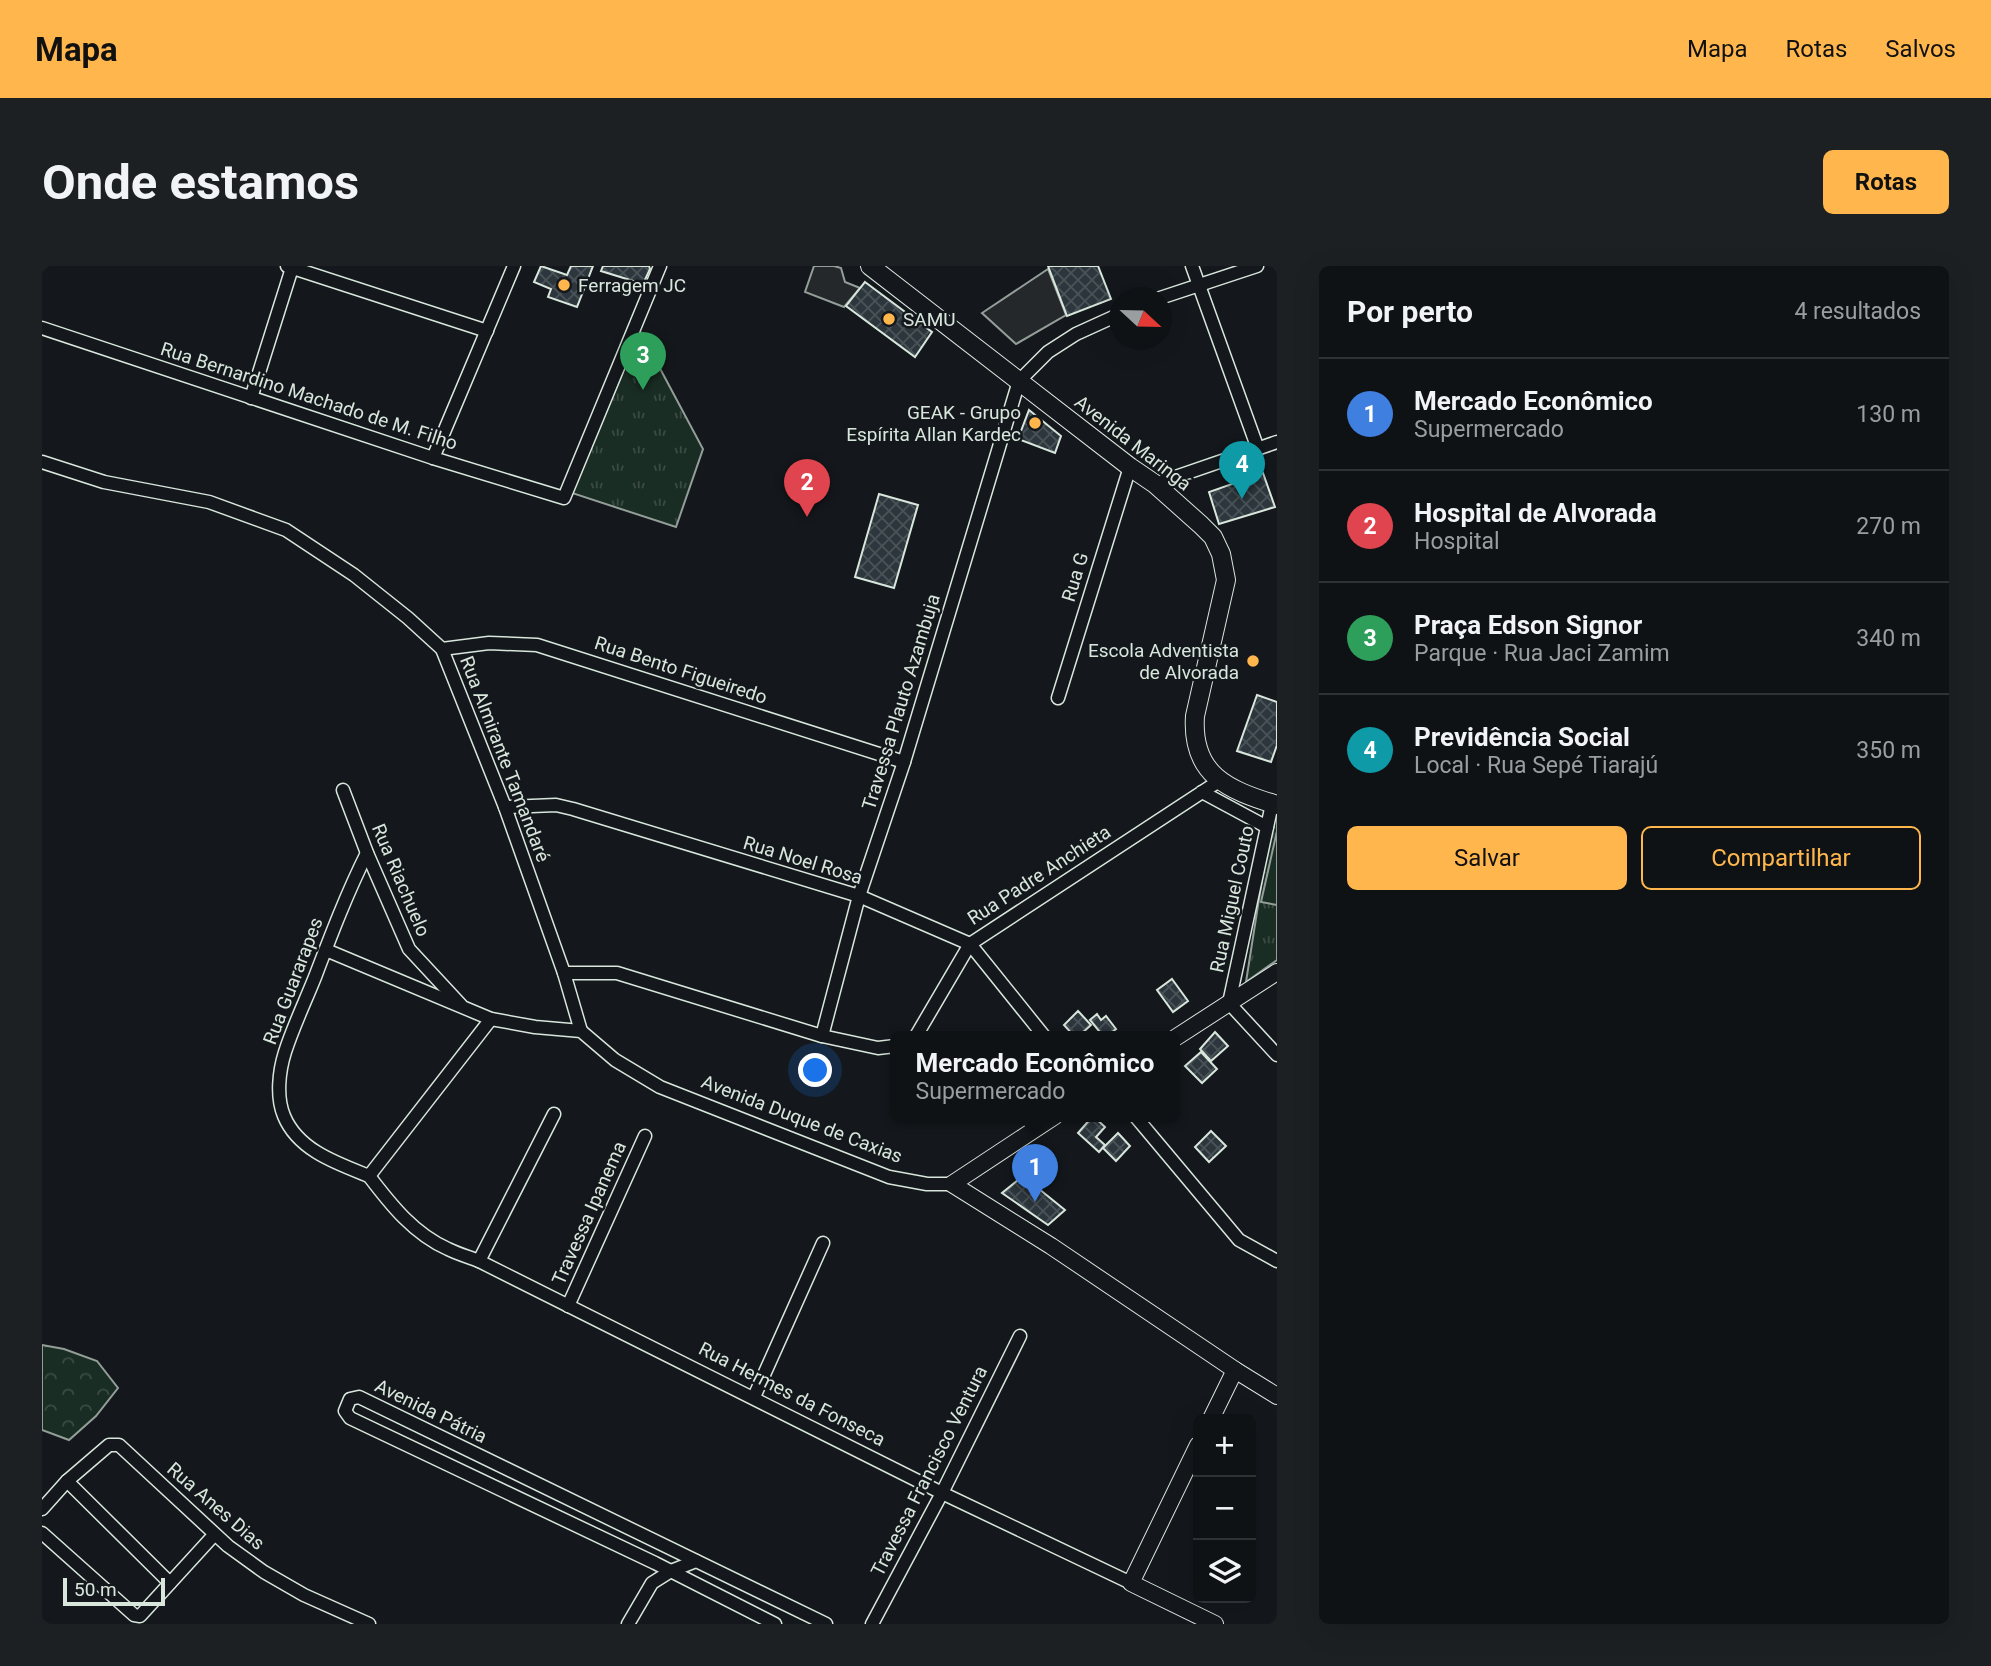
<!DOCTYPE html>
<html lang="pt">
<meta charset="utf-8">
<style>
body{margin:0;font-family:Roboto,sans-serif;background:#1d2022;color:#f1f3f6}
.controls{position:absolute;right:21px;bottom:21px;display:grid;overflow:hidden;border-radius:10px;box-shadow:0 7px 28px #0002}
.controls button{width:63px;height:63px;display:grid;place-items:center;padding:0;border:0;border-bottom:2px solid #2f3234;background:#0f1215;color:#f1f3f6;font:35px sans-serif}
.compass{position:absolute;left:1067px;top:21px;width:63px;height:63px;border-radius:50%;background:#0f1215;box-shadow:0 7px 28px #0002;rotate:112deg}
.scale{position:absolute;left:21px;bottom:18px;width:102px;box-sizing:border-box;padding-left:7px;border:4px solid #d8e6dc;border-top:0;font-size:19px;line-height:24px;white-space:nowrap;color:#d8e6dc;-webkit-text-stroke:5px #14181c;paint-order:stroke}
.you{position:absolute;left:774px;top:805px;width:24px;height:24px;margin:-18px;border:5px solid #fff;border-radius:50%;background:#1a73e8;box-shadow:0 0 0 10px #1a73e833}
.badge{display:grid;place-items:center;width:46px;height:46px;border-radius:50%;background:#ffb74d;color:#fff;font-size:23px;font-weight:700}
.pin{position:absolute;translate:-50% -58px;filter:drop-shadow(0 2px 4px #0008)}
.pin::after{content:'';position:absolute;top:37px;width:24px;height:21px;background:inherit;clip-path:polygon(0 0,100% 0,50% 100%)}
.popup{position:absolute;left:848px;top:765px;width:290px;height:91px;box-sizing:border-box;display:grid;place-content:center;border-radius:10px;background:#0f1215;filter:drop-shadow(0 2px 5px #0005);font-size:23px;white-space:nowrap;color:#9b9ea0}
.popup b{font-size:26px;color:#f1f3f6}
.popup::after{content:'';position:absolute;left:50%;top:100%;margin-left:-14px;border:14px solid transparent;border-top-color:#0f1215}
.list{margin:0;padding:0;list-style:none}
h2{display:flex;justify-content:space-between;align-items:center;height:91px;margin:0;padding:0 28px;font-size:30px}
h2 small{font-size:23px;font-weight:400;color:#9b9ea0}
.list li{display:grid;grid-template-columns:46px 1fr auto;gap:21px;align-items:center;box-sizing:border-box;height:112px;padding:0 28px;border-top:2px solid #2f3234}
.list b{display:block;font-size:26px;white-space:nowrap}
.list p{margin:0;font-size:23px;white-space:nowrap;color:#9b9ea0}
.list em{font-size:23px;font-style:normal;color:#9b9ea0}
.actions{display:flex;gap:14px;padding:21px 28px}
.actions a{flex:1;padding:16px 0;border:2px solid #ffb74d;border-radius:10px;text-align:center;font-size:24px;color:#ffb74d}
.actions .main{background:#ffb74d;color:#111}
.icon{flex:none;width:38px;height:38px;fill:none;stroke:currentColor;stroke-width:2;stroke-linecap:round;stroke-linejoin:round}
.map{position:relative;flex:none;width:1235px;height:1358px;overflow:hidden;border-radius:10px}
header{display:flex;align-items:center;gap:42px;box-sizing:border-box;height:98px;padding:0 35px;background:#ffb74d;color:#111}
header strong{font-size:33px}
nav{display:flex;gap:38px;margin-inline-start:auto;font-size:24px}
.intro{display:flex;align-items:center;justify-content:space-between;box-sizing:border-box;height:168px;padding:0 42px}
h1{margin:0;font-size:49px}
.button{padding:18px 32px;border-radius:10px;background:#ffb74d;color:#111;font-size:24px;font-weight:700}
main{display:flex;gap:42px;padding:0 42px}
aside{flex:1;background:#0f1215;border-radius:10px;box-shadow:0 7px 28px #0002}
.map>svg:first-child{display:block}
.forest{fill:url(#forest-crowns);stroke:#939e99;stroke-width:2}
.park{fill:url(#park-tufts);stroke:#939e99;stroke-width:2}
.garden{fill:#1a2d24;stroke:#939e99;stroke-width:2}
.parking{fill:#24282b;stroke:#939e99;stroke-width:2}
.building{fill:url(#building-cross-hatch);stroke:#d8e6dc;stroke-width:2}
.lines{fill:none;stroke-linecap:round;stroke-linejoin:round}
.minor-casing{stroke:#d8e6dc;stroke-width:15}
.tertiary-casing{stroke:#d8e6dc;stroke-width:18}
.secondary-casing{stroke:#d8e6dc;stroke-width:20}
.minor{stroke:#14181c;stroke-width:12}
.tertiary{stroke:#14181c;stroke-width:16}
.secondary{stroke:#14181c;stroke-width:18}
.poi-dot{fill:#ffb74d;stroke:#14181c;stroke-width:2.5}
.labels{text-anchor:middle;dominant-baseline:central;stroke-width:5;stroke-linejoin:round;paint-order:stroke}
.poi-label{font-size:19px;fill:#d8e6dc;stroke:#14181c;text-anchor:start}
.street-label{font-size:19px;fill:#d8e6dc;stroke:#14181c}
</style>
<header>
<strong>Mapa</strong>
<nav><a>Mapa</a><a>Rotas</a><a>Salvos</a></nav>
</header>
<div class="intro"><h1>Onde estamos</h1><a class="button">Rotas</a></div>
<main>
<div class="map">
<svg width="1235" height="1358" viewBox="0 0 1235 1358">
<defs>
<pattern id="forest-crowns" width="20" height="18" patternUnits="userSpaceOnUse" patternTransform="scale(1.75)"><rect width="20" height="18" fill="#1a2d24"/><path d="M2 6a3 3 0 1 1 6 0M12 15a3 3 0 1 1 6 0" fill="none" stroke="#3b4b43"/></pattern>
<pattern id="park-tufts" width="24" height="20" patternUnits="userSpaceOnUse" patternTransform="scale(1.75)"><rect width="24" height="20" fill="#1a2d24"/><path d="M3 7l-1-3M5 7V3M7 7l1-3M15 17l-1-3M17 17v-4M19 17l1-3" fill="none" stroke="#3b4b43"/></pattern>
<pattern id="building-cross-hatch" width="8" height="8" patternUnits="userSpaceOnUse" patternTransform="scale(1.75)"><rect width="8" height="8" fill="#2c363c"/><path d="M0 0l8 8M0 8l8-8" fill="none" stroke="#4a5358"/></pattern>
</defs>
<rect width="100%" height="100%" fill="#14181c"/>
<path class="forest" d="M0 1079 22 1083 55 1095 76 1122 54 1150 27 1174 0 1164Z"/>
<g class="park">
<path d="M598 65 661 183 634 261 530 227Z"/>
<path d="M1230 550 1235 552V694L1204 716Z"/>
</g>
<path class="garden" d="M1235 565V639L1219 636Z"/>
<g class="parking">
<path d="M772 0H792L799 2 803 16 818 22 802 41 763 26Z"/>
<path d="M1006 3 1024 49 974 78 940 47Z"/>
</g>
<g class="building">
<path d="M499 0 525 9 529 0H551L535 41 506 31 509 23 492 16Z"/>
<path d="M561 0H607L608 3 601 18 559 5Z"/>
<path d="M1006 0H1056L1069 33 1025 50Z"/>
<path d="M823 16 890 66 873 91 804 40Z"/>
<path d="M987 144 1019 170 1013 187 976 173Z"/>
<path d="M1221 207 1233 241 1177 258 1167 226Z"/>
<path d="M837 228 876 239 852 322 813 311Z"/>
<path d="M1215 429 1235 436V479L1229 496 1195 485Z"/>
<path d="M1130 713 1146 735 1131 746 1115 724Z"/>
<path d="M1036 745 1049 759 1037 770H1032L1022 759Z"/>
<path d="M1055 748 1059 754 1064 750 1074 763 1065 770H1061L1048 754Z"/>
<path d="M1173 766 1186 780 1169 795 1158 783Z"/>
<path d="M1159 786 1175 803 1160 817 1143 800Z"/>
<path d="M1051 850 1063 861 1054 871 1063 879 1057 886 1036 867Z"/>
<path d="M1169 865 1184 880 1167 896 1153 881Z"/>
<path d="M1076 867 1088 880 1074 895 1061 882Z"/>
<path d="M981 910 1023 944 1006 959 960 927Z"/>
</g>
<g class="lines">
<g class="minor-casing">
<g id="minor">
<path d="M245 0 445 65"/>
<path d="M1150 0 1216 183"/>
<path d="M1118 32 1215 0"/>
<path d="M0 62 391 192 522 232 618 0"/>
<path d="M209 132 250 2"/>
<path d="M391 192 472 0"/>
<path d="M0 196 62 216 167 236 244 264 312 309 366 352 400 383 463 541 522 707 539 765"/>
<path d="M1113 218 1235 176"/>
<path d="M400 383 447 377 495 379 862 496"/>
<path d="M1016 432 1088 201"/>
<path d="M301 524 325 587 367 683 419 739"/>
<path d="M1160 526 1225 561"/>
<path d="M1230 538 1187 737 1235 789"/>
<path d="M463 541 514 539 531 543 817 630 928 678 1002 770"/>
<path d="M325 587C305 627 289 669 273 711 263 736 251 761 243 786 237 805 234 831 242 850 256 884 294 897 327 910L449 753"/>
<path d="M284 684 449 753 493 761 539 765 573 794 618 821 847 911 885 918H910"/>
<path d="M522 707H575L780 770 836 782 853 780"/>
<path d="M780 770 817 630 862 496 977 115 1006 86 1034 68 1078 48"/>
<path d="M874 770 928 678 1177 515"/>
<path d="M1093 850 1197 974 1235 995"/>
<path d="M327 910C349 939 372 968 406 983 416 988 427 991 437 995L900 1227 1089 1317"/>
<path d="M437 995 512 848"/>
<path d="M526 1040 603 870"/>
<path d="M712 1131 781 977"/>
<path d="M25 1215 128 1317"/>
<path d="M0 1243 25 1215 67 1179H77L186 1280 222 1306 262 1329 327 1358"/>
<path d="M0 1267 92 1349 98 1350 172 1269"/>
<path d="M586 1358 610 1317 629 1305 654 1295"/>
<path d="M733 1358 613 1297 308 1152 303 1145 308 1133 317 1131 784 1358"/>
<path d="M830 1358 900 1227 978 1070"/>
</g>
</g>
<g class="tertiary-casing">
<g id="tertiary">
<path d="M1133 772 1235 706"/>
<path d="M1013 850 910 918 1009 980 1193 1104 1235 1130"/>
<path d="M1169 1153 1193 1104"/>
<path d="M1156 1179 1089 1317 1173 1358"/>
</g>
</g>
<g class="secondary-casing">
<path id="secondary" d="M828 0 1088 201 1113 218 1159 259 1171 271 1179 288 1184 314 1153 450C1149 509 1186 524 1235 539"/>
</g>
<use href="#minor" class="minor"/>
<use href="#tertiary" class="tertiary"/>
<use href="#secondary" class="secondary"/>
</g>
<g class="poi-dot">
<circle cx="522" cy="19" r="7"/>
<circle cx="847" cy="53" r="7"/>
<circle cx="993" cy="157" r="7"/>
<circle cx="1211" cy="395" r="7"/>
</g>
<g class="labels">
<g class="poi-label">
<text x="536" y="19">Ferragem JC</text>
<text x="861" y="53">SAMU</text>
<text x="979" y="146" text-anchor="end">GEAK - Grupo<tspan x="979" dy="22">Espírita Allan Kardec</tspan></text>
<text x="1197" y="384" text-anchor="end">Escola Adventista<tspan x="1197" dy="22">de Alvorada</tspan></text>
</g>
<g class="street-label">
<text transform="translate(267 130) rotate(18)">Rua Bernardino Machado de M. Filho</text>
<text transform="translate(1091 177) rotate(38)">Avenida Maringá</text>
<text transform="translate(1033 311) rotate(-73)">Rua G</text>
<text transform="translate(639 404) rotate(18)">Rua Bento Figueiredo</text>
<text transform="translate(859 436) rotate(-73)">Travessa Plauto Azambuja</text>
<text transform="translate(463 493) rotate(69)">Rua Almirante Tamandaré</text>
<text transform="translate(761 594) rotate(17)">Rua Noel Rosa</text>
<text transform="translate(997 609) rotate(-33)">Rua Padre Anchieta</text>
<text transform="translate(359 614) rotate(67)">Rua Riachuelo</text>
<text transform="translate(1190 633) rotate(-78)">Rua Miguel Couto</text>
<text transform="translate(251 715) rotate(-69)">Rua Guararapes</text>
<text transform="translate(760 853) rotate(21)">Avenida Duque de Caxias</text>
<text transform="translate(547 947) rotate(-66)">Travessa Ipanema</text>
<text transform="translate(750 1128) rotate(27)">Rua Hermes da Fonseca</text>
<text transform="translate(389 1145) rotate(26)">Avenida Pátria</text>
<text transform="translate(887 1205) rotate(-63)">Travessa Francisco Ventura</text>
<text transform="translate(174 1240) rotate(41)">Rua Anes Dias</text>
</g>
</g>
</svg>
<div class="controls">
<button>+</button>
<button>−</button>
<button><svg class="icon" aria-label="layers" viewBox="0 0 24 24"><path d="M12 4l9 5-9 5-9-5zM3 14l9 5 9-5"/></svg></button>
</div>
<svg class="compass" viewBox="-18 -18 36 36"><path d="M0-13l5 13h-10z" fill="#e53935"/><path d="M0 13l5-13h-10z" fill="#9b9ea0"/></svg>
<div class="scale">50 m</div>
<div class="you"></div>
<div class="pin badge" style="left:993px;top:936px;background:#3f7fe0">1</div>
<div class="popup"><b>Mercado Econômico</b>Supermercado</div>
<div class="pin badge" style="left:765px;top:251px;background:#e0444e">2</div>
<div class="pin badge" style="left:601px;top:124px;background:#2e9e5b">3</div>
<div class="pin badge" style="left:1200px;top:233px;background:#0f9aa8">4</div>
</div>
<aside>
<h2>Por perto<small>4 resultados</small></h2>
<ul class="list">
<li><span class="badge" style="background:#3f7fe0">1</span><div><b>Mercado Econômico</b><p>Supermercado</p></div><em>130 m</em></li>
<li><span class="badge" style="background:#e0444e">2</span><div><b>Hospital de Alvorada</b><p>Hospital</p></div><em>270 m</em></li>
<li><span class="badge" style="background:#2e9e5b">3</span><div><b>Praça Edson Signor</b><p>Parque · Rua Jaci Zamim</p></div><em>340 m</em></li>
<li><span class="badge" style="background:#0f9aa8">4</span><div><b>Previdência Social</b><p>Local · Rua Sepé Tiarajú</p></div><em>350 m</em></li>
</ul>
<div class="actions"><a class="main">Salvar</a><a>Compartilhar</a></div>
</aside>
</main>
